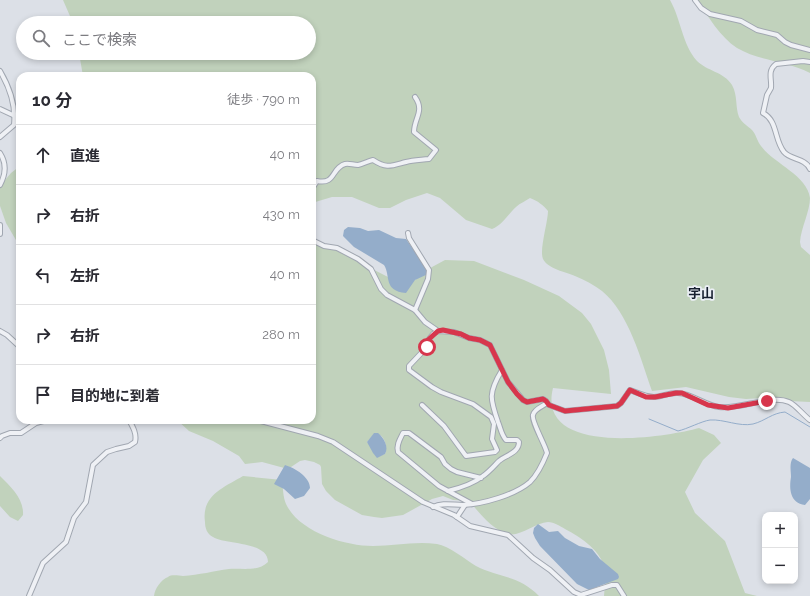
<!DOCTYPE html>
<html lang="ja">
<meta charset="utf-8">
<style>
body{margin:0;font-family:Raleway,"Noto Sans JP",sans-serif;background:#f2f2f3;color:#2b2b33}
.controls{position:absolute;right:12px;bottom:12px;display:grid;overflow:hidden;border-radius:8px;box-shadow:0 2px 6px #0003}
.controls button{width:36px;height:36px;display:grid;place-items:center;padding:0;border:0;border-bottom:1px solid #e1e1e2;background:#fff;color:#2b2b33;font:20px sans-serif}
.stop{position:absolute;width:12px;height:12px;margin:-9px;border:3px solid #d7364c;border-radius:50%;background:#fff}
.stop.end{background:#d7364c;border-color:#fff;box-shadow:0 1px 4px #0008}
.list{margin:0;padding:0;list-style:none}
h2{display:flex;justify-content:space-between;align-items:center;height:52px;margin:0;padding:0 16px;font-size:17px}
h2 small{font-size:13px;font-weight:400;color:#7c7c81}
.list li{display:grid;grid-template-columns:26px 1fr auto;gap:12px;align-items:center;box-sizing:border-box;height:60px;padding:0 16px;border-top:1px solid #e1e1e2}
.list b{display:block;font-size:15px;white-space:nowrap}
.list em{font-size:13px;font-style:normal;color:#7c7c81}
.icon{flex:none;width:22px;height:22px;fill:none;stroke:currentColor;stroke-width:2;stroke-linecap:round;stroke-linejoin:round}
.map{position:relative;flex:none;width:810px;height:596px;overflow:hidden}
.search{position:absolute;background:#fff;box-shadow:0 2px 6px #0003;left:16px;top:16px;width:300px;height:44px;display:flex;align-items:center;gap:10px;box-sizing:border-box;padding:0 14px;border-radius:22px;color:#7c7c81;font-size:15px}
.panel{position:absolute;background:#fff;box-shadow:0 2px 6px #0003;left:16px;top:72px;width:300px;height:352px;border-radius:12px}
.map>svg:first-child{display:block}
.green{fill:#c1d2bc;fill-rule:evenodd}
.water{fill:#94adca}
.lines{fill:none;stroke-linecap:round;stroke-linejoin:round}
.stream{stroke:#94adca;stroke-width:1}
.street-casing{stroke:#a1a7b1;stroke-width:6}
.street{stroke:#eff1f5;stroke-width:4}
.route{stroke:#d7364c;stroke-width:5}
.labels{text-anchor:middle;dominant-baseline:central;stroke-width:3.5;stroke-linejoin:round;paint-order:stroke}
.quarter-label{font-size:13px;font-weight:bold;fill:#171f2f;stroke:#ebeff5}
</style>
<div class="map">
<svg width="810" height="596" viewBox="0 0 810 596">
<rect width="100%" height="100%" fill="#dce0e7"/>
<g class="green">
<path d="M63 0H670C681 19 682 44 697 61 707 71 724 72 732 85 738 96 735 107 739 117 742 123 748 126 752 130 756 134 757 141 761 146 774 164 807 175 810 198 810 211 801 228 800 242L801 247 810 255V402L768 400 763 398 746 399 729 397 686 387 652 391C641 360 629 313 602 291 594 285 585 280 575 276 566 272 548 269 543 259 539 250 548 222 548 211 543 205 538 201 530 198 526 201 520 203 516 207 508 214 503 225 492 229L466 220 440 198 427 193 406 200 390 208H379L352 197H332L312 203V76H83L79 53H309V23H73Z"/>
<path d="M697 0H810V73C787 61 759 61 737 48 720 37 708 16 697 0Z"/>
<path d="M20 166V247L6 223 0 206V186L11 173Z"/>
<path d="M312 238 386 276 400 282 415 280 432 267 445 260 474 261 524 280 559 296 582 313 591 324 604 350 609 370 611 394 553 388C536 457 663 438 699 428L714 435 721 443 703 460 685 492 695 513 725 541 745 593 757 596H604C604 588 608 579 606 572 602 551 582 538 565 529 560 526 554 522 548 522 535 523 520 537 508 534 492 530 479 512 469 501L453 500 443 496 432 499 403 515 382 518 374 517 362 515 335 500 326 491 322 484 321 467 320 465 314 462 305 460 300 461 288 469 262 462 245 464 239 456 213 441 189 431 177 420H312ZM375 433C384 434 388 446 385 454L379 456 367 442Z"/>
<path d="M0 476C11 487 24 499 23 515L18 521 10 517 0 506Z"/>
<path d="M243 476 282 480C283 488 283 497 286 504 299 532 345 546 373 546 394 546 415 541 437 544 449 546 465 559 476 566 499 578 519 575 539 596H154C155 588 161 580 168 577 172 574 179 576 183 576 199 575 214 571 229 569 242 568 258 572 268 562 268 541 226 545 213 537 207 534 205 528 205 522 201 495 225 487 243 476Z"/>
</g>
<g class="water">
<path d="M348 227 360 228 368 231 379 230 396 238 406 239 425 266 428 274 415 280 406 293C383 291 391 276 384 265L354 247 343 236 344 230Z"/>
<path d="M374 433H378C384 438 389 447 385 454L377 458 373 453 367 442Z"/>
<path d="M793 458 810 468V499L805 505C790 503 789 489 791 477 791 471 789 463 793 458Z"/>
<path d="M285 465C295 468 310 477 310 488L304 496 295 499 284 489 274 484Z"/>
<path d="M538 524 549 532 558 531 565 538 579 546 592 549 600 559 618 574 619 577 618 579 589 590 577 584 540 546 535 538 533 533 534 528Z"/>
</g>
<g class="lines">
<path class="stream" d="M649 419 678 431C687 429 702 421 710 420 724 419 739 427 753 424 765 421 772 413 785 412L810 427"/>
<g class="street-casing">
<g id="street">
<path d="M695 0 701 8 710 14 741 21 757 30 777 35 785 42 791 45 810 50"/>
<path d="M810 62 803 61 776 64C767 71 772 79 771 88L767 95 763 113C778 121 774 140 784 152 791 160 805 158 810 169"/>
<path d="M0 71C10 88 16 106 14 125L0 137"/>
<path d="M0 109 15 116"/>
<path d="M0 153C7 164 6 174 0 185"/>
<path d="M312 189 317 181C336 185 331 168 345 164 349 163 353 165 358 165 363 164 368 161 373 160 387 169 391 166 406 162 413 160 421 160 429 159L436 150 414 132C414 118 425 111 415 97"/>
<path d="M0 225V234"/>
<path d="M408 233 409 238 429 270 428 279 415 310"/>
<path d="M312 240 324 246 337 248 358 259 371 269 381 289 387 295 415 310 425 322 438 331"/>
<path d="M0 331 7 335 20 347"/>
<path d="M422 405 444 426 466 456 495 452 497 450 492 439 494 424 491 417 473 404 441 392 432 387 409 370V366L427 347 429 339 433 334 438 331 454 332 469 338 480 340 490 345 508 382 523 400 527 402 543 399 546 401 549 405 565 411 617 406 621 403 630 390C638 393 646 397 654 397 662 397 670 392 678 393 693 394 704 405 719 407 740 410 771 394 789 402 796 405 803 415 810 420"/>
<path d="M257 420 318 436 333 442 423 502 454 515 470 526 508 535 533 558 550 570 574 592 581 595 612 585H617L624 596"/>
<path d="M0 438 2 436 10 433H21L36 423 47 420"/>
<path d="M448 491C460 488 473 484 483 476 489 472 494 466 499 461 506 455 519 453 519 442L517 440H506C501 434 501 429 498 422 490 399 488 393 502 370"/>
<path d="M472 504 439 486 398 452C396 445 400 439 403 433H409L441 457 445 464 451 469 457 472 481 478"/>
<path d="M433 507C442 502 453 505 463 505 483 504 515 495 530 482 538 474 543 463 547 453 545 444 531 421 533 415 534 409 543 406 547 403"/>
<path d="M457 517 465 505"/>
<path d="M29 596 43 563 66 542 74 518 86 502 93 465 107 452 116 449 129 446 135 442C137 434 133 427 129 420"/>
</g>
</g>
<use href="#street" class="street"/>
</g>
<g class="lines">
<path class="route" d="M427 347 429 339 438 331 443 330 461 334 469 338 480 340 490 345 508 382 517 394 523 400 527 402 543 399 546 401 549 405 565 411 617 406 621 403 630 390 646 397H655L676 393H682L708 405 728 408 767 401"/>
</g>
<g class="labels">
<g class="quarter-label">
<text x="701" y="293">宇山</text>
</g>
</g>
</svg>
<div class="controls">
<button>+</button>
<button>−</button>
</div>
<div class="stop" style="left:427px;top:347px"></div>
<div class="stop end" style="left:767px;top:401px"></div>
<div class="search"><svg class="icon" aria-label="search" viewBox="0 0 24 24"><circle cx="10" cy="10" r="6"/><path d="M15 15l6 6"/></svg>ここで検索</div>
<section class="panel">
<h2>10 分<small>徒歩 · 790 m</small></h2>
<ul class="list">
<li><svg class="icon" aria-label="ahead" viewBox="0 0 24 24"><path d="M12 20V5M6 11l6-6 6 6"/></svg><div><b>直進</b></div><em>40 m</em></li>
<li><svg class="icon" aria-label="right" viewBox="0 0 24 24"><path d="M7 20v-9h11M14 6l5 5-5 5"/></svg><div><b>右折</b></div><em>430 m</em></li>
<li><svg class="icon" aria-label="left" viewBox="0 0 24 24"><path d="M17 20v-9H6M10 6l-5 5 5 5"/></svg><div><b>左折</b></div><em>40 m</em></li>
<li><svg class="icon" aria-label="right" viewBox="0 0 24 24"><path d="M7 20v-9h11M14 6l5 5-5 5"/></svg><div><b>右折</b></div><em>280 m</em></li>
<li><svg class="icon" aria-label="arrive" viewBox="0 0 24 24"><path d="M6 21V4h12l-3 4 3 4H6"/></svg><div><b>目的地に到着</b></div></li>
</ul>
</section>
</div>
